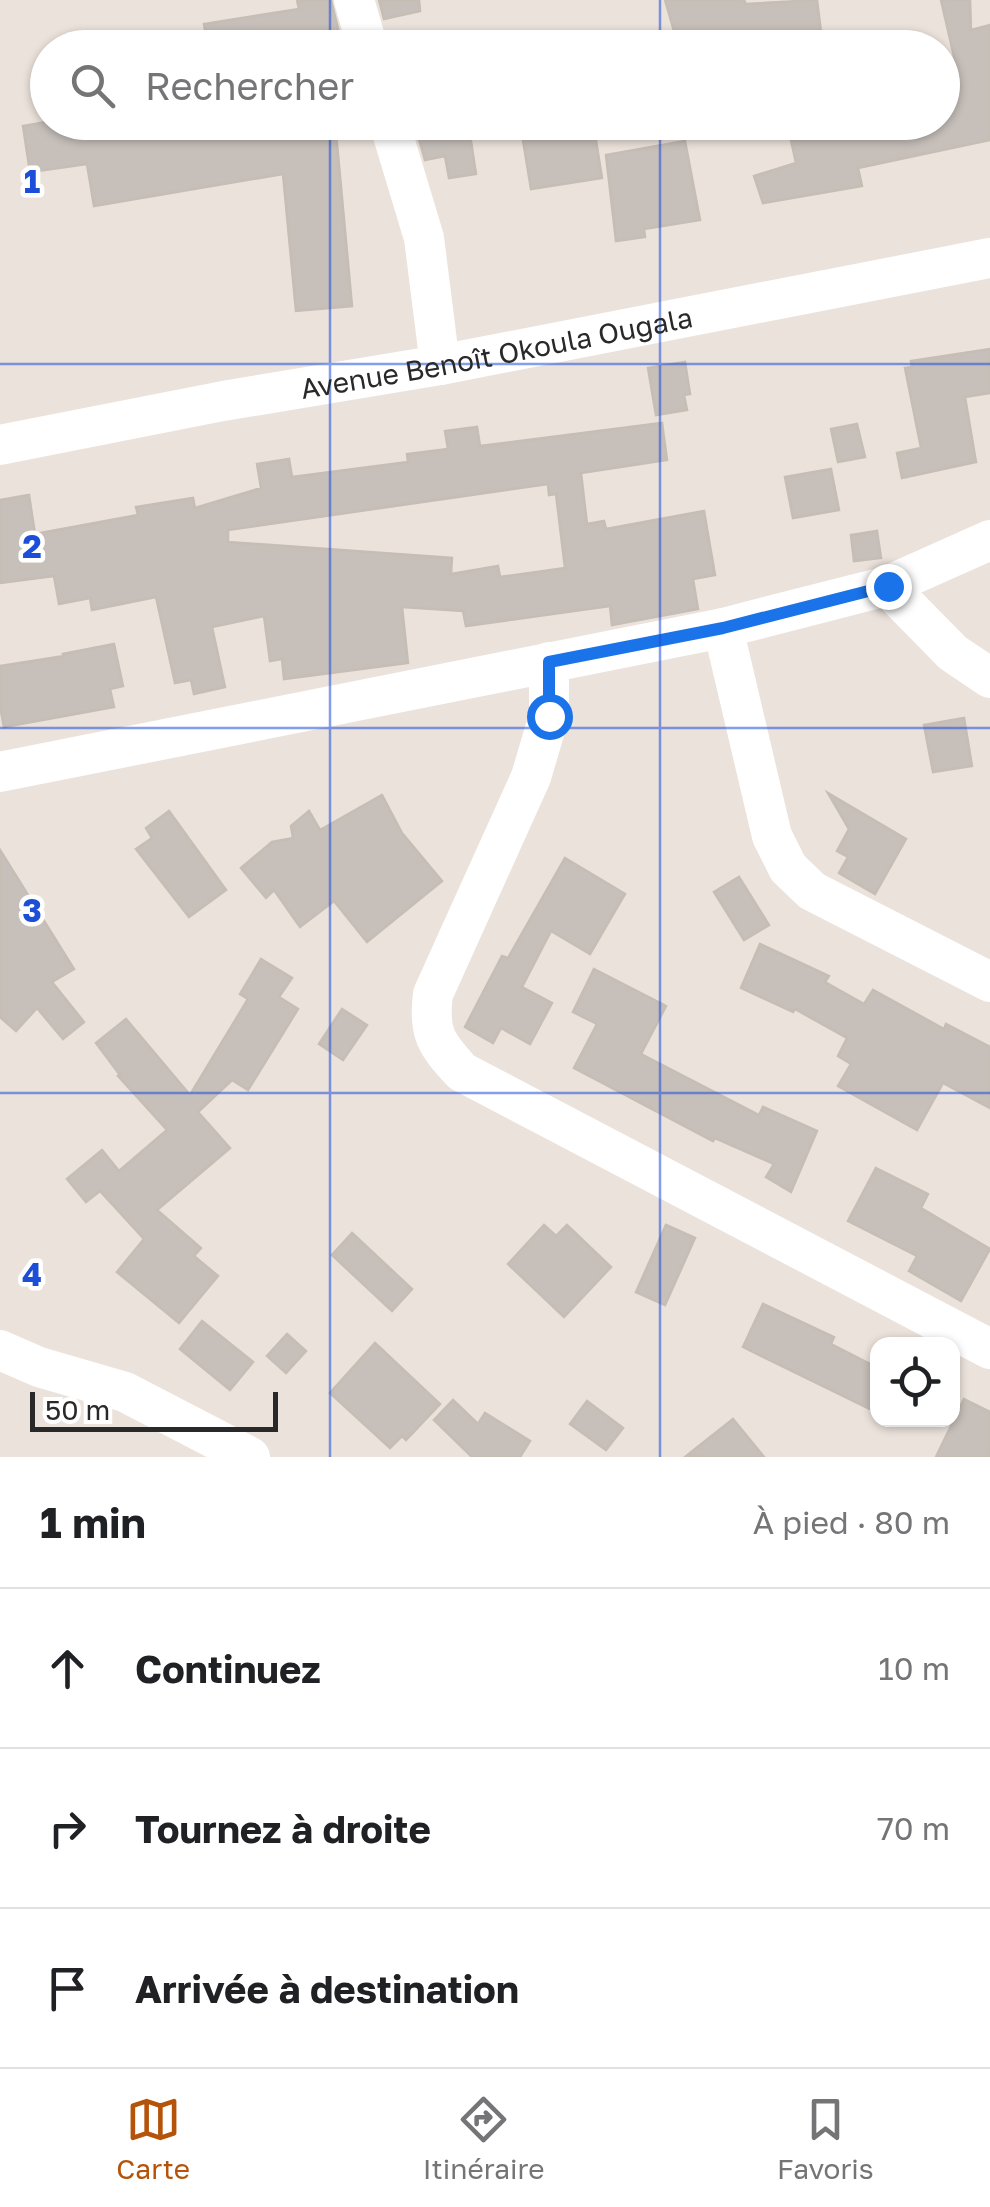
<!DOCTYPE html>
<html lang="fr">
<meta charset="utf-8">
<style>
body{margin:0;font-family:"Golos Text",sans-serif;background:#f6f6f6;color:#202124}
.controls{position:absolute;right:30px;bottom:30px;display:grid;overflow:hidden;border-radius:20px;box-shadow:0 2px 8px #0004}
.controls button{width:90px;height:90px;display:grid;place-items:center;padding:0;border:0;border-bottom:2px solid #e0e0e0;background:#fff;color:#202124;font:50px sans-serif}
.scale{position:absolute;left:30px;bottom:25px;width:248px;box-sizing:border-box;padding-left:10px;border:5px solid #292929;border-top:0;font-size:28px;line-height:35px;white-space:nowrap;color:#292929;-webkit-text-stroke:8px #fff;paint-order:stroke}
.stop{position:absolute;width:30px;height:30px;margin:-22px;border:8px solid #1a73e8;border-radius:50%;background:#fff}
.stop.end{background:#1a73e8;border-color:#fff;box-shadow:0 2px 10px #0008}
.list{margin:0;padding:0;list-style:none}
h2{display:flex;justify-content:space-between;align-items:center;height:130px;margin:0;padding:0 40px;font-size:42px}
h2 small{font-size:32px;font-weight:400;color:#757577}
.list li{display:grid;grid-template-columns:65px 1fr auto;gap:30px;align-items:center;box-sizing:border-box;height:160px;padding:0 40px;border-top:2px solid #e0e0e0}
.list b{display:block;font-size:38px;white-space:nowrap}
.list em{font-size:32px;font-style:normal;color:#757577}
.icon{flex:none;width:55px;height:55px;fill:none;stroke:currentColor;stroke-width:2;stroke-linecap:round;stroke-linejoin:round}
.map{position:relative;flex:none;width:990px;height:1457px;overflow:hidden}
.search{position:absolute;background:#fff;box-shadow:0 2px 8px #0004;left:30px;right:30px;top:30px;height:110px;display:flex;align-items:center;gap:25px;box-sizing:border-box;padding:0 35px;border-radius:55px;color:#757577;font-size:38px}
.sheet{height:610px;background:#fff}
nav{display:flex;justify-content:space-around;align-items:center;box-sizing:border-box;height:140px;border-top:2px solid #e0e0e0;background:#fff;font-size:28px;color:#757577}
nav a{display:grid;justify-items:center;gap:5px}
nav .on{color:#b45309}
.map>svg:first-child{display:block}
.building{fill:#c6bfba;stroke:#c6bdb5;stroke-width:2.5;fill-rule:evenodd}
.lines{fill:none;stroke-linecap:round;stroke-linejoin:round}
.minor{stroke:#fff;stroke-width:40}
.route{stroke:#1a73e8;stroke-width:12}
.grid{fill:none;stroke:#1d4ed8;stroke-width:2.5;stroke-opacity:0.55}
.labels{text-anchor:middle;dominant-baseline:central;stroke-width:9;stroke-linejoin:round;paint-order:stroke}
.street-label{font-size:28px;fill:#292929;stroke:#fff}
.grid-label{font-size:32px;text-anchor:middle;font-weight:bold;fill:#1d4ed8;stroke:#fff;stroke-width:9;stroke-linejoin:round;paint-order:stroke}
</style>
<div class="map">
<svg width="990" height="1457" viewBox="0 0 990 1457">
<rect width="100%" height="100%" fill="#ebe2db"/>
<g class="building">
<path d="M297 0H331L342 45 329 48H208L204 24 299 9Z"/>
<path d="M379 0H419L420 11 384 19Z"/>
<path d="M665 0H744L746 4 817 0 823 48H679Z"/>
<path d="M941 0H970L971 30 990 25V140L858 168 862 186 763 203 754 176 796 163 787 122H942V91L961 87Z"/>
<path d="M46 122H335L352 306 296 311 283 174 94 206 87 164 30 172 23 126Z"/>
<path d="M414 122H468L476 174 449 178 445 156 425 160Z"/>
<path d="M520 122H593L602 178 531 189Z"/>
<path d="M685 141 700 220 644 229 645 237 616 241 606 155Z"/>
<path d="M990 349V393L965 397 976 462 902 478 897 453 921 448 905 368 912 367 911 361Z"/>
<path d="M685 362 690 394 684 395 687 410 656 415 648 368Z"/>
<path d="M662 423 667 460 581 473 587 524 604 521 606 529 704 511 715 575 693 579 698 609 612 625 610 606 466 626 463 611 402 607 408 663 284 679 282 659 270 661 264 616 212 627 225 687 194 694 191 680 175 683 156 597 92 610 90 598 59 604 54 576 0 583V500L29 495 35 534 138 515 136 507 193 498 195 508 261 488 257 464 289 459 292 477 408 462 407 454 448 449 445 431 477 427 480 446ZM548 484 549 495 556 494 565 568 500 577 498 566 451 574 452 558 228 542V530Z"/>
<path d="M857 424 865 457 838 462 831 429Z"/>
<path d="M831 469 839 510 793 518 785 477Z"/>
<path d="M877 531 881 558 854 561 851 535Z"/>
<path d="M114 644 123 686 110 689 114 707 4 727 0 706V666L64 656 63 654Z"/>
<path d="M964 718 972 766 933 772 924 725Z"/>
<path d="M828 793 906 839 875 894 839 873 848 857 837 851 849 829Z"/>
<path d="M382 795 402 833 442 881 367 942 334 901 300 927 274 890 266 898 241 868 272 842 293 838 291 826 309 811 320 830Z"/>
<path d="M169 811 226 890 189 917 136 849 152 838 146 828Z"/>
<path d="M0 850 74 969 52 982 84 1022 63 1039 37 1008 16 1031 0 1017Z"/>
<path d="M565 858 625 894 590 954 551 931 522 987 552 1003 530 1044 501 1028 493 1043 465 1027 502 956 508 958Z"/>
<path d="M739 877 769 925 744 940 714 892Z"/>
<path d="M760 944 829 976 825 982 864 1004 873 990 944 1029 946 1024 990 1047V1108L943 1083 917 1130 838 1086 851 1064 838 1056 847 1038 795 1009 793 1012 741 988Z"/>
<path d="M261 959 292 978 279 997 298 1009 248 1090 232 1080 198 1112 230 1148 157 1210 201 1248 194 1256 218 1276 179 1323 117 1272 144 1239 100 1191 86 1202 67 1179 102 1150 119 1171 167 1130 118 1076 120 1075 96 1043 126 1019 190 1095 248 999 240 994Z"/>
<path d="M594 969 666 1006 641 1054 759 1115 763 1107 817 1131 791 1192 766 1177 774 1164 715 1138 713 1141 574 1068 597 1024 573 1012Z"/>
<path d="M342 1009 367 1025 343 1060 319 1044Z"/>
<path d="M876 1168 928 1194 921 1208 990 1249 961 1301 909 1271 917 1256 848 1221Z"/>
<path d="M544 1225 556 1236 567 1225 611 1267 564 1317 508 1264Z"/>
<path d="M666 1225 695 1238 665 1305 636 1292Z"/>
<path d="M352 1233 412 1289 392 1311 332 1255Z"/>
<path d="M763 1304 834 1337 831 1344 878 1368V1413L743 1347Z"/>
<path d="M202 1321 253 1362 230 1390 180 1349Z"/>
<path d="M287 1334 306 1351 286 1373 267 1356Z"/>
<path d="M375 1343 440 1404 406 1440 402 1436 390 1448 330 1393Z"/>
<path d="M964 1399 990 1412V1457H936Z"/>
<path d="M453 1400 478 1424 485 1413 530 1441 520 1457H472L434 1420Z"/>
<path d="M587 1401 623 1428 606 1450 570 1424Z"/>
<path d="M733 1419 764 1457H685Z"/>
</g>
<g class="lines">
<g class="minor">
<path d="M354 0 368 48"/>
<path d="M389 122 424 238 440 365"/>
<path id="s1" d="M0 445 223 401 440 365 990 258"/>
<path d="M887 586 953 653 990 678"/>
<path d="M723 628 772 836 788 868 812 891 990 982"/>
<path d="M549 662V716L531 777 433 994C428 1033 436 1044 462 1072L990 1349"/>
<path d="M0 772 723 628 887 586 990 540"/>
<path d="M0 1350 39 1367 125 1392 250 1457"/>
</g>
</g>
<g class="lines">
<path class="route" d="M549 716V662L723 628 888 586"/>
</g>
<path class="grid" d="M330 0V48M660 0V48M330 122V1457M660 122V1457M0 364H990M0 728H990M0 1093H990"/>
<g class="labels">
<g class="street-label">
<text stroke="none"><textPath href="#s1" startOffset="505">Avenue Benoît Okoula Ougala</textPath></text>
</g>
</g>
<g class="grid-label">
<text x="32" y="193">1</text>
<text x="32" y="558">2</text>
<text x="32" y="922">3</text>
<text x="32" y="1286">4</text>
</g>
</svg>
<div class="controls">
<button><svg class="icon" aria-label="locate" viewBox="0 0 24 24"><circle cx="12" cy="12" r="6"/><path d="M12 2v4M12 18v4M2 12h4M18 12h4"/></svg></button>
</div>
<div class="scale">50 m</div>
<div class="stop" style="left:549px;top:716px"></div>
<div class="stop end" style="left:888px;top:586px"></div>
<div class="search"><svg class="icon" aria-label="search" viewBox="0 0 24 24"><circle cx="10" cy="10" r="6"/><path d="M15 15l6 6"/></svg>Rechercher</div>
</div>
<section class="sheet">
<h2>1 min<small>À pied · 80 m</small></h2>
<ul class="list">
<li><svg class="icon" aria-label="ahead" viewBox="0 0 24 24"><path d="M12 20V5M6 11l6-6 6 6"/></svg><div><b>Continuez</b></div><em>10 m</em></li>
<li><svg class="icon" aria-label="right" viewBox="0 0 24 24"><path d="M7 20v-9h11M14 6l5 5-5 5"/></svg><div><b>Tournez à droite</b></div><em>70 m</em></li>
<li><svg class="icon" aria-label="arrive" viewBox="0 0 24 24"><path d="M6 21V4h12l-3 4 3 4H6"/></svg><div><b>Arrivée à destination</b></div></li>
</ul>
</section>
<nav>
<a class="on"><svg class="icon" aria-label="map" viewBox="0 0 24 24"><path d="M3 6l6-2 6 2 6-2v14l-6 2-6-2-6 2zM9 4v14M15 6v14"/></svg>Carte</a>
<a><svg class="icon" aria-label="directions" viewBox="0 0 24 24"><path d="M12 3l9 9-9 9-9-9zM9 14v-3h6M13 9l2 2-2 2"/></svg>Itinéraire</a>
<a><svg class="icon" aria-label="saved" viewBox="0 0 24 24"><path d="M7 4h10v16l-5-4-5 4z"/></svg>Favoris</a>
</nav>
